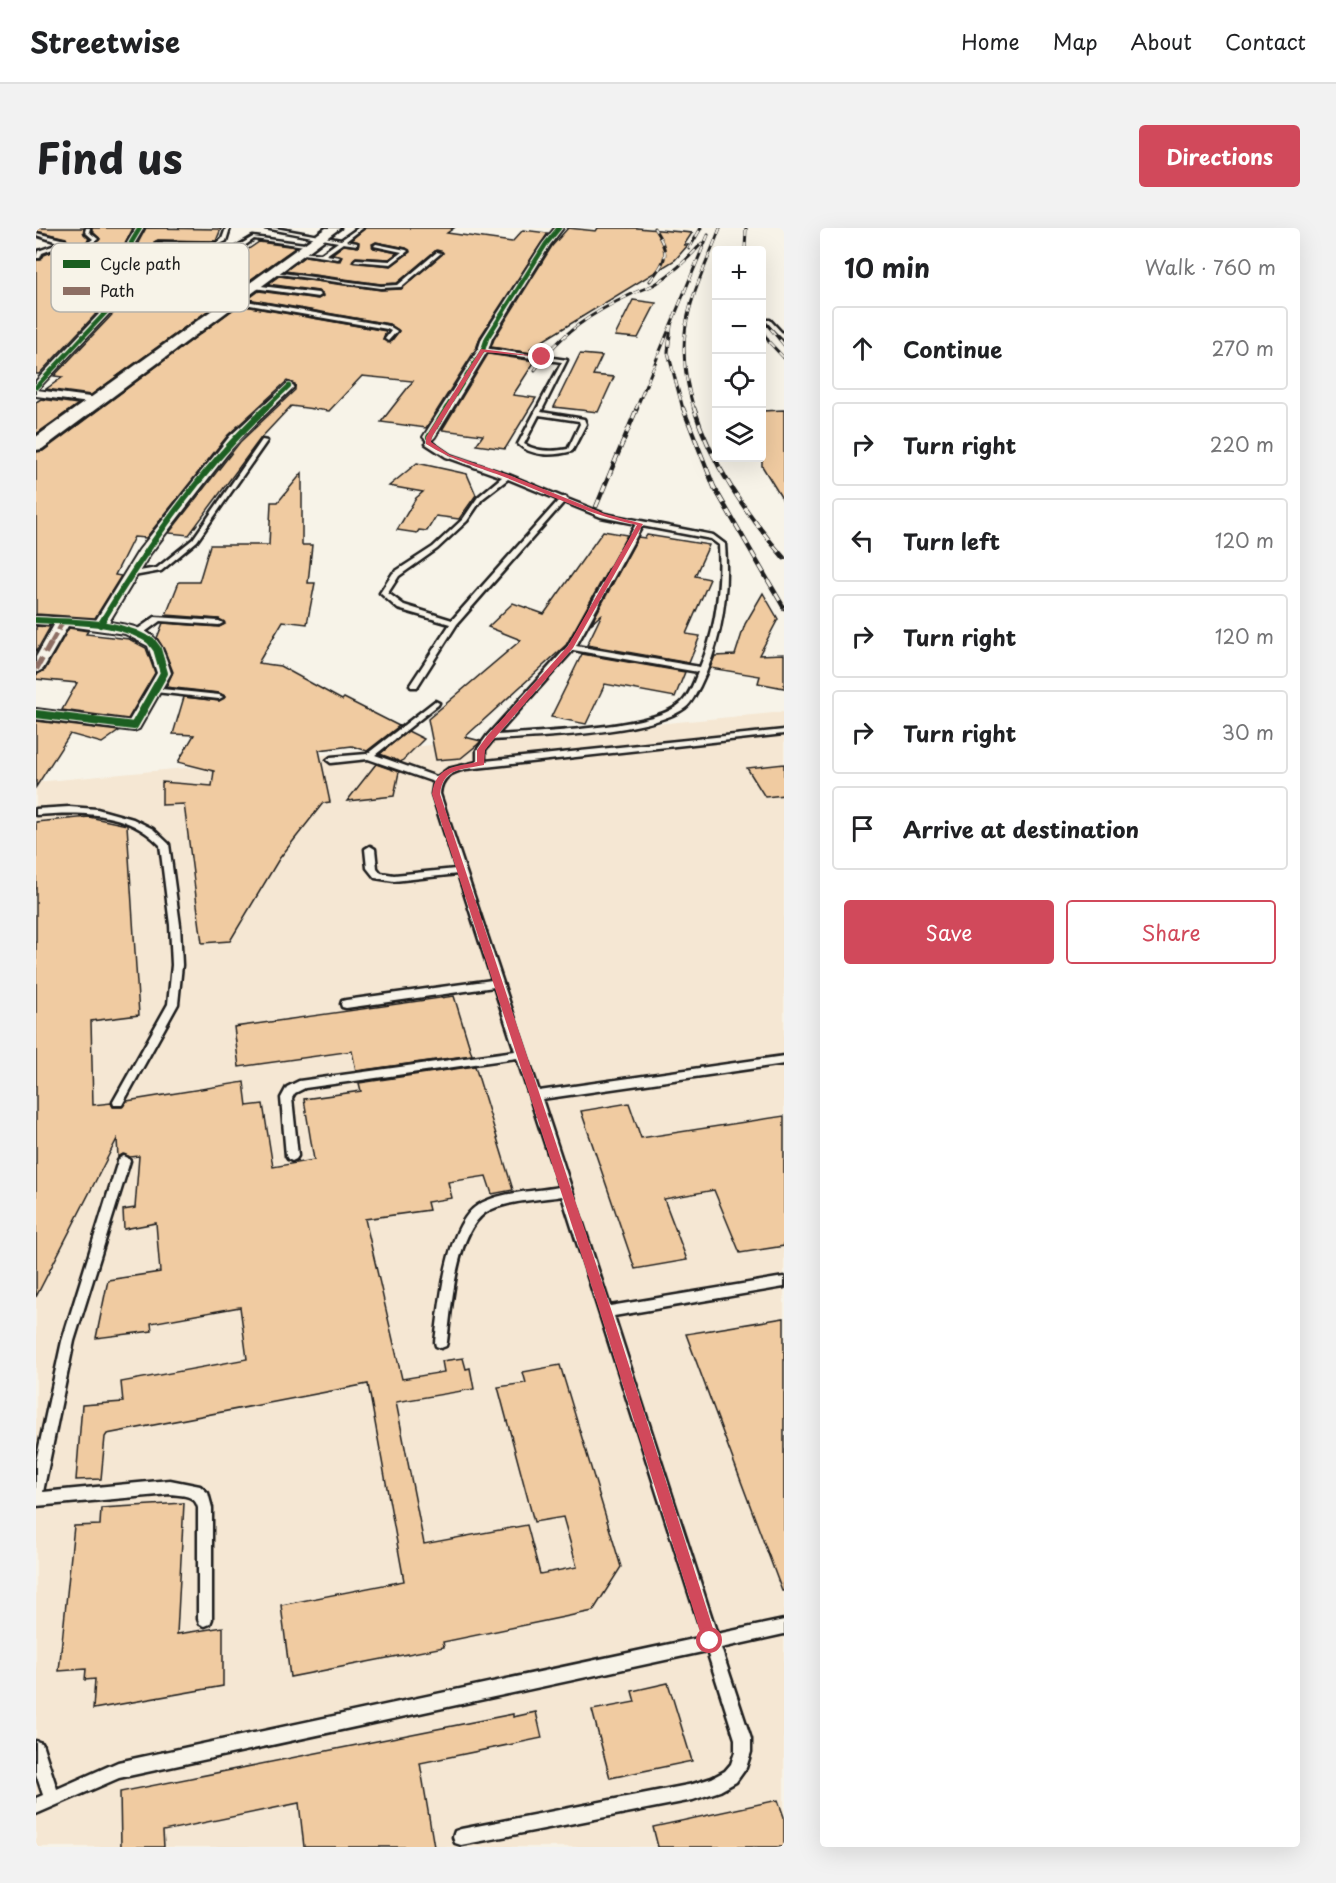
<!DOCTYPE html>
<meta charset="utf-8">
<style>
body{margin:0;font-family:"Playpen Sans",sans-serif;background:#f2f2f2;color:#202124}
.controls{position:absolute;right:18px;top:18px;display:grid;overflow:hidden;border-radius:6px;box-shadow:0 6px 24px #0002}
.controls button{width:54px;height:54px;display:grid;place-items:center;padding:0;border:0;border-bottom:2px solid #e0e0e0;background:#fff;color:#202124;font:30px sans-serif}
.stop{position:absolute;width:18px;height:18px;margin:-14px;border:4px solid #d1495b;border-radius:50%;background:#fff}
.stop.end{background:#d1495b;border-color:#fff;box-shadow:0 2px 6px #0008}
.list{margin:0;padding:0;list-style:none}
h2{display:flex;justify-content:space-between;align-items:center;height:78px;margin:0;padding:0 24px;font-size:26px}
h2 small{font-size:20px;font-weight:400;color:#757577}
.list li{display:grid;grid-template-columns:39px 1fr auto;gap:18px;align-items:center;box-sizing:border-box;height:84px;margin:0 12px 12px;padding:0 12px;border:2px solid #e0e0e0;border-radius:6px}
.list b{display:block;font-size:22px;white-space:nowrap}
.list em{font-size:20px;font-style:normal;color:#757577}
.actions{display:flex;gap:12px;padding:18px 24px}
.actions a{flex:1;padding:14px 0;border:2px solid #d1495b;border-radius:6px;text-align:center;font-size:21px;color:#d1495b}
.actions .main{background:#d1495b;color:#fff}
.icon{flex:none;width:33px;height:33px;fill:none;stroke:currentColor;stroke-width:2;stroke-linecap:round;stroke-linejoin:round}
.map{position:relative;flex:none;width:748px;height:1619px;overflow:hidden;border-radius:6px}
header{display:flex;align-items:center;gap:36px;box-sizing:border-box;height:84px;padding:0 30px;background:#fff;border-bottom:2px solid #e0e0e0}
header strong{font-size:28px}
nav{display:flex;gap:33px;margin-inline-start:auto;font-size:21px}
.intro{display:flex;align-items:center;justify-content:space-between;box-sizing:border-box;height:144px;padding:0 36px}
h1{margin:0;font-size:42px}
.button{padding:15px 27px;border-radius:6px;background:#d1495b;color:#fff;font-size:21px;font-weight:700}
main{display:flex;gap:36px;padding:0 36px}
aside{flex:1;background:#fff;border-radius:6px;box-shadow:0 6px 24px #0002}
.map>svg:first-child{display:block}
.built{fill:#f5e7d3}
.building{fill:#f0cba1;stroke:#1c1c1c;stroke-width:1.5;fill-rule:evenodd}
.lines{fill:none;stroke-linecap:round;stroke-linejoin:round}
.lane-casing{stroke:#1c1c1c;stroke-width:5}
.street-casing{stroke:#1c1c1c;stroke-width:4}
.secondary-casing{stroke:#1c1c1c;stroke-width:5}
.lane{fill:#f7f3e8;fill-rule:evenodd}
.street{fill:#f7f3e8;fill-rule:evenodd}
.secondary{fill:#f7f3e8;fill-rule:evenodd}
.rail-far1-casing{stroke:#1c1c1c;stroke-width:3}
.rail-casing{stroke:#1c1c1c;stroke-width:4.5}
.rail-far1{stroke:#f7f3e8;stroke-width:2;stroke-dasharray:7;stroke-linecap:butt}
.rail{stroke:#f7f3e8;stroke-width:3;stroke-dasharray:8;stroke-linecap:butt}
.quiet-far1{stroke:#8d6e63;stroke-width:4.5;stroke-dasharray:10 4.5;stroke-linecap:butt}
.quiet{stroke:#8d6e63;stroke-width:6;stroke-dasharray:12 6;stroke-linecap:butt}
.cycleway-far2-casing{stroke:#f7f3e8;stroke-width:6}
.cycleway-far1-casing{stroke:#f7f3e8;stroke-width:8}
.cycleway-casing{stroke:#f7f3e8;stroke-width:10}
.cycleway-far2{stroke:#1b5e20;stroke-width:4.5}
.cycleway-far1{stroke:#1b5e20;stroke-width:6}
.cycleway{stroke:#1b5e20;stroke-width:8}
.route{fill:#d1495b}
.key{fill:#f7f3e8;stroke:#b5b2ab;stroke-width:1.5}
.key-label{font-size:16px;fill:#1c1c1c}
</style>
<header>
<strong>Streetwise</strong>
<nav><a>Home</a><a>Map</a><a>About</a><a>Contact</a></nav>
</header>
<div class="intro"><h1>Find us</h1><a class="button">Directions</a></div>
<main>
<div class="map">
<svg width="748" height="1619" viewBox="0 0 748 1619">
<rect width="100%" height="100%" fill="#f7f3e8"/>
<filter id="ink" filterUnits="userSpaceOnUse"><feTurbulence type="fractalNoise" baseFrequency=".0167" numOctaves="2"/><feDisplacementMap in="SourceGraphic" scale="12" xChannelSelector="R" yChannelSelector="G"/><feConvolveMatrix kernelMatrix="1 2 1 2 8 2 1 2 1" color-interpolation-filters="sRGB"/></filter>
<g filter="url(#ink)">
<path class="built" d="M748 484V1619H0V554Z"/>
<g class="building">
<path d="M0 0H48V6L53 11 47 17 51 21 64 11 56 3V0H97L89 16 100 34 94 50 3 146H0V32H5L8 27 31 18 32 15 30 10 0 3Z"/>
<path d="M110 0 185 1 180 13 122 12 118 14 120 17 178 19 198 21 200 23 211 22 223 14 260 19 211 54 183 51 181 55 183 57 203 60 55 167 10 161 27 149 18 148 107 54 113 33 102 15ZM154 34 161 36 162 46 168 49 167 54 154 50Z"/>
<path d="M329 0H418L411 5 476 14 487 2 512 5 444 109 440 121 390 200 345 194 377 153 326 148 293 183 255 178 224 211 153 307 133 305 204 214 259 162V156L251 153 192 207 110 310 98 309 79 347 85 348 59 390 0 386V224L7 223 203 77 350 103 347 111 354 115 363 103 353 96 212 71 223 63 282 71 287 68 282 63 232 56 243 48 345 62 365 61 407 25 400 22 361 55 345 56 249 43 269 28 304 33 306 28 296 26 308 17 322 19 323 14 315 12ZM340 14 370 20 374 24 355 38 316 34 320 29 353 31 361 25 338 20 336 16Z"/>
<path d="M532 0 560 3 562 0H601L656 5 648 17H652L639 32 495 120 506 121 503 126 455 119 458 111 516 18Z"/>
<path d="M597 72 620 75 602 110 579 108Z"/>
<path d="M452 126 499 133 477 167 500 170 469 221 440 217 447 207 406 202Z"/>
<path d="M544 126 566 128 557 147 578 149 562 184 518 179Z"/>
<path d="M5 171 42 176 0 206V174Z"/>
<path d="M748 182V274L726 238V183Z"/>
<path d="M381 235 431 246 440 267 423 291 400 288 391 303 383 302 381 305 361 302 380 270 387 264 353 258Z"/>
<path d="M266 245V317H276L272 355H279L271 396 247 393 222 435 244 438 306 472 308 470 363 498 331 523 316 518 283 522 294 574 287 575 243 631 194 713 166 715 148 576 126 577V554L176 558 178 543 142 534 158 507 137 506 148 469 183 473 189 468 183 465 130 459 137 444 128 421 121 410 127 395 183 399 189 396 183 391 130 387 143 354H163L174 317H233L235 274H242Z"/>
<path d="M567 303 591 307 530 417 429 509 445 513 441 517 425 530 400 532 392 491 485 412 452 399 477 375 508 386Z"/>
<path d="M611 307 673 317 659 348 674 351 650 406 664 408 653 435 551 417 566 386 555 396 602 309 609 310Z"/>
<path d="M727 365 742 391 723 427 748 426V460L722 455 724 448 674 440 679 428 699 427 709 396Z"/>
<path d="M0 398 14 399 0 424Z"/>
<path d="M33 400 52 403 50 406 93 411 110 420 119 445 92 491 26 482 41 455 0 451V447L9 442Z"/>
<path d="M546 426 649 444 639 469 569 456 550 496 515 489Z"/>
<path d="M0 493 83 503 66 515 34 506 0 559Z"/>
<path d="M372 503 388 511 365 534 344 526Z"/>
<path d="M340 536 363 544 358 568 311 573Z"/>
<path d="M748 536V567L729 569 711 540Z"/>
<path d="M53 589 91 597 103 787 55 793 57 877 75 875 77 879H86L91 873 208 854 211 878 227 876 237 939 278 932 268 871 325 863 323 855 439 838 477 962 456 966 450 948 412 954 416 970 391 974 393 982 329 991 366 1151 408 1144 406 1133 427 1130 430 1141 434 1140 438 1161 360 1174 388 1316 491 1297 504 1346 541 1339 527 1289 498 1294 462 1159 490 1155 487 1144 524 1137 585 1339 557 1383 407 1414 408 1419 254 1449 245 1377 368 1353 332 1156 71 1206 69 1209 65 1251 40 1252 46 1177 87 1174 85 1154 211 1131 204 1079 115 1095 116 1103 60 1110 72 1052 124 1044 120 995 88 1001 87 982 99 980 103 928 94 929 87 926 82 929 81 911 0 1069V594Z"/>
<path d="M418 768 436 827 320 843 316 823 203 839 198 799Z"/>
<path d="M593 875 605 910 748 888V1018L704 1025 678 962 628 971 651 1032 599 1041 545 883Z"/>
<path d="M748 1090V1363H746L650 1106Z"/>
<path d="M148 1275 141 1406 187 1399V1458L57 1481 59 1451 49 1452 50 1441 23 1443 38 1298 64 1297 65 1280Z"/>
<path d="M632 1455 656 1533 574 1550 556 1482 599 1474 596 1463Z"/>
<path d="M500 1484 506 1510 384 1535 398 1619H268L263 1575 127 1603 128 1619H85L84 1564 477 1486V1489Z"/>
<path d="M742 1572 748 1589V1619H622L617 1599Z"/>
</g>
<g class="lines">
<g class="lane-casing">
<g id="lane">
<path d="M50 0H54L53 4 62 11 51 19 49 17 57 11 49 4Z"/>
<path d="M190 0H194L190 13 182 17 120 15 122 14 181 15 186 11Z"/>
<path d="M229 0H239L305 12 322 0H327L310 13 321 15V17L307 15 290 27 304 29 302 31 261 25 263 24 285 26 302 14Z"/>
<path d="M0 5 29 12 30 16 6 25 4 30H0L2 23 25 15 0 7Z"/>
<path d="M217 9 276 17 278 18 276 19 218 11 204 21H200V19Z"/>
<path d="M340 16 370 22 372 23 355 36 318 33 320 31 354 33 366 24 338 18Z"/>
<path d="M401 24 405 25 365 59 345 60 236 45 238 44 345 58 362 57Z"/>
<path d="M155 36 159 37 160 48 166 50V52L156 49Z"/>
<path d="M185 53 282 65 285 67 282 69 183 55Z"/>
<path d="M199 71 353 98 361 103 352 113 349 111 355 103 351 101 197 74Z"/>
<path d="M730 92H734L748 107V112L730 94Z"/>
<path d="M447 120 531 132 505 184 548 191 550 196 536 223C518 228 496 229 482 216L526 134 445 123ZM503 187 543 193 544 196 532 221C517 224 501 224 488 216Z"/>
<path d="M391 208H395V214L414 227 473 247 526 269H530L531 271 569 286 677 307 689 316C693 366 686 413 664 458 660 465 656 475 649 480 614 506 502 509 457 512L449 522V533L748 502V506L430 541C415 544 405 550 404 566L503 863 748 828V836L506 871 574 1078 748 1049V1059L578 1088 681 1406 748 1392V1406L685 1420 715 1511V1524L710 1540 700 1554 684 1563 657 1572 425 1617 419 1615 417 1609 419 1603 425 1601 657 1556 676 1550 689 1543 695 1536 699 1524V1511L671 1423 83 1550 0 1586V1570L7 1567 0 1546V1513L6 1515 21 1561 82 1534 667 1409 526 968C503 972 476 972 454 982 419 999 416 1079 411 1114L410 1118 405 1120 400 1118 399 1114C404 1078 409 998 442 977 465 963 498 964 523 959L481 830 269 860 259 865 256 870 262 928 260 931 256 933 252 931 250 928 245 870 251 859 263 853 479 823 458 759 310 780 306 779 305 776 306 773 310 772 456 752 422 646 358 653 339 650 331 640 329 621 334 618 339 621 341 640 345 645 358 647 420 641 396 566 398 554 332 531 295 535 291 532 295 529 331 526 399 473 403 475 402 477 339 527 401 549 412 541 441 534V522L451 508 532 418 600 296 565 289 528 274 421 396 381 459H375L374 457 414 396 362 381 344 365 357 345 397 319 427 291 442 269 466 249 410 229 390 216ZM472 251 523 272 416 392 368 377 352 365 363 348 401 321 431 293 446 271ZM606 298 675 311 683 317C685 359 681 400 664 439L540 418ZM537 422 662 444C658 454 653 469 644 476 615 501 501 504 461 507Z"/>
<path d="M226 212 231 213 161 313 125 343 92 349V345L121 340 157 311Z"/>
<path d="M119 389 183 393 187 395 183 397 124 393 105 407H99V403Z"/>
<path d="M116 460 183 467 187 469 183 471 119 464 115 462Z"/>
<path d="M33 579 61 581 97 591 117 601 133 616 144 697 146 737 142 776 86 877H78L77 874 132 776 136 737 134 697 124 617C91 582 43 584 0 587V581Z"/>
<path d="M88 928 92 930 94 933 38 1113 7 1264 134 1252 164 1258 172 1265 176 1280V1391L174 1396 169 1398 164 1396 162 1391V1280C159 1266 146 1268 134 1266L0 1278V1233L26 1113 82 933 84 930Z"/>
</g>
</g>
<g class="street-casing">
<g id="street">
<path d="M100 0H108L99 15 111 34 105 52 1 162 61 170 66 173 61 176 0 168V153L96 51 103 34 91 15Z"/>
<path d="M519 0H527L514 17 456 110 452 122 399 209 397 211H389L387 209 442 122 446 110 506 16Z"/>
<path d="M253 155 258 158 257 160 202 212 114 326 73 394C115 400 123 406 135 445L103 501 98 503 0 491V481L93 493 121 445 112 418 89 406 32 398 7 441 0 445V429L18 397 0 396V388L60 392 103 322 194 208Z"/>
</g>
</g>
<g class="secondary-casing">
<path id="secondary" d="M290 0H304L6 221 0 222V209Z"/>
</g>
<use href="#lane" class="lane"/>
<use href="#street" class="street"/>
<use href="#secondary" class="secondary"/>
<g class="rail-far1-casing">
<g id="rail-far1">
<path d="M653 21 665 0"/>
<path d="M709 22 710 0"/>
<path d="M614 53C632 30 634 25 618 0"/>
<path d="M726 90 748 117"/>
<path d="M635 97 632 124 647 181"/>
<path d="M726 102 733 114 748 130"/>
<path d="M499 142C523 106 557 84 596 66 604 62 613 60 621 55 638 44 653 30 666 15"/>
<path d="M600 181 672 7"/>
<path d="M658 181C634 103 657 71 684 0"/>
</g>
</g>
<g class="rail-casing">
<g id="rail">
<path d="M647 180 678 259 748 380"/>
<path d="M658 180C675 236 710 285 748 330"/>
<path d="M560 279 601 180"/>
</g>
</g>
<use href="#rail-far1" class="rail-far1"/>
<use href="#rail" class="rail"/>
<path class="quiet-far1" d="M15 415 27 394"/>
<path class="quiet" d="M0 441 16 413"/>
<g class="cycleway-far2-casing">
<g id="cycleway-far2">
<path d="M0 159 100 52 107 34 95 15 104 0"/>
<path d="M229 181 253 158"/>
<path d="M410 181 447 122 451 110 510 16 523 0"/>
</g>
</g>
<g class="cycleway-far1-casing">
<g id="cycleway-far1">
<path d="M393 209 411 180"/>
<path d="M0 392C39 395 84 391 117 415"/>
<path d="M64 397C111 319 164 242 230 180"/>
</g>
</g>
<g class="cycleway-casing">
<path id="cycleway" d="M0 486 98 498 128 445 121 421 115 413"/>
</g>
<use href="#cycleway-far2" class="cycleway-far2"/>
<use href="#cycleway-far1" class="cycleway-far1"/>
<use href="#cycleway" class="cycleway"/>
</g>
</g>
<path class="route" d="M445 121 509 129 448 124 396 209 395 214 414 227 473 247 569 286 607 296 537 420 457 512 449 522 448 537C426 542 407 539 404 566L576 1084 681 1413 679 1418 674 1420 669 1418 667 1413 564 1084 396 566C400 538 418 539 441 534V522L451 508 532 418 601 297C554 287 514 267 471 250 443 239 415 232 390 216V209Z"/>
<rect x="15" y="15" width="198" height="69" rx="9" class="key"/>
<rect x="27" y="32" width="27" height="8" fill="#1b5e20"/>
<rect x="27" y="59" width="27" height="8" fill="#8d6e63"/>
<g class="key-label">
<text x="64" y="42">Cycle path</text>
<text x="64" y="69">Path</text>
</g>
</svg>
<div class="controls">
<button>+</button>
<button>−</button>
<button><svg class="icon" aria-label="locate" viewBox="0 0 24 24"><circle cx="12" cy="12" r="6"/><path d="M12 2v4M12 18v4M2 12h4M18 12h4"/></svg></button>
<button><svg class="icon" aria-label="layers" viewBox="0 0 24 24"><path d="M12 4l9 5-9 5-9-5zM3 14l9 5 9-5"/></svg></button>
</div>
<div class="stop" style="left:674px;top:1413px"></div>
<div class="stop end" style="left:506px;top:129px"></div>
</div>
<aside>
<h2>10 min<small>Walk · 760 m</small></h2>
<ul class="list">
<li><svg class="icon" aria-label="ahead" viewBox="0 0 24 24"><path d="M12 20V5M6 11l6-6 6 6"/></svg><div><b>Continue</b></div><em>270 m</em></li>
<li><svg class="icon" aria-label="right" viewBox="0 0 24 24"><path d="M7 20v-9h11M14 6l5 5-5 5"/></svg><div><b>Turn right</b></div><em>220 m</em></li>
<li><svg class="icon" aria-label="left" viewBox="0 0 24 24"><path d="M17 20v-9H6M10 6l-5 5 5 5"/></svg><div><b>Turn left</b></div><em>120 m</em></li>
<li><svg class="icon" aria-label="right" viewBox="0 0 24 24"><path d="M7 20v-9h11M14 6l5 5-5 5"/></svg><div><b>Turn right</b></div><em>120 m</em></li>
<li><svg class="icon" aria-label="right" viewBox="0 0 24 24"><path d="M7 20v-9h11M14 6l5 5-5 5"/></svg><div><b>Turn right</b></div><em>30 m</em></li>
<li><svg class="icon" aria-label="arrive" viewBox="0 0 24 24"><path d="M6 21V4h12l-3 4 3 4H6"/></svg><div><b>Arrive at destination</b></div></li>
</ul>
<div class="actions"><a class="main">Save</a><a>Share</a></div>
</aside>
</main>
